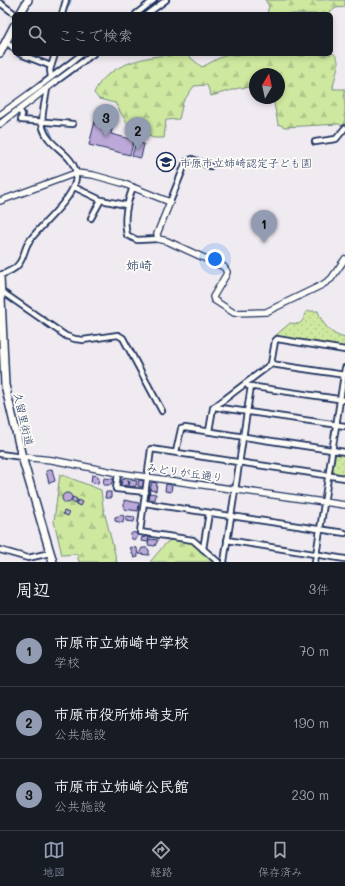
<!DOCTYPE html>
<html lang="ja">
<meta charset="utf-8">
<style>
body{margin:0;font-family:Mali,"Klee One",sans-serif;background:#20242c;color:#f1f3f6}
.compass{position:absolute;left:249px;top:68px;width:36px;height:36px;border-radius:50%;background:#171b24;box-shadow:0 2px 6px #0003;rotate:9deg}
.you{position:absolute;left:215px;top:259px;width:14px;height:14px;margin:-10px;border:3px solid #fff;border-radius:50%;background:#1a73e8;box-shadow:0 0 0 6px #1a73e833}
.badge{display:grid;place-items:center;width:26px;height:26px;border-radius:50%;background:#919bb2;color:#111;font-size:13px;font-weight:700}
.pin{position:absolute;translate:-50% -33px;filter:drop-shadow(0 1px 2px #0008)}
.pin::after{content:'';position:absolute;top:21px;width:14px;height:12px;background:inherit;clip-path:polygon(0 0,100% 0,50% 100%)}
.list{margin:0;padding:0;list-style:none}
h2{display:flex;justify-content:space-between;align-items:center;height:52px;margin:0;padding:0 16px;font-size:17px}
h2 small{font-size:13px;font-weight:400;color:#9ea1a6}
.list li{display:grid;grid-template-columns:26px 1fr auto;gap:12px;align-items:center;box-sizing:border-box;height:72px;padding:0 16px;border-top:1px solid #363941}
.list b{display:block;font-size:15px;white-space:nowrap}
.list p{margin:0;font-size:13px;white-space:nowrap;color:#9ea1a6}
.list em{font-size:13px;font-style:normal;color:#9ea1a6}
.icon{flex:none;width:22px;height:22px;fill:none;stroke:currentColor;stroke-width:2;stroke-linecap:round;stroke-linejoin:round}
.map{position:relative;flex:none;width:345px;height:562px;overflow:hidden}
.search{position:absolute;background:#171b24;box-shadow:0 2px 6px #0003;left:12px;right:12px;top:12px;height:44px;display:flex;align-items:center;gap:10px;box-sizing:border-box;padding:0 14px;border-radius:6px;color:#9ea1a6;font-size:15px}
.sheet{height:268px;background:#171b24}
nav{display:flex;justify-content:space-around;align-items:center;box-sizing:border-box;height:56px;border-top:1px solid #363941;background:#171b24;font-size:11px;color:#9ea1a6}
nav a{display:grid;justify-items:center;gap:2px}
nav .on{color:#919bb2}
.map>svg:first-child{display:block}
.grass{fill:url(#grass-dots);stroke:#748c7e}
.forest{fill:url(#forest-firs);stroke:#748c7e}
.lines{fill:none;stroke-linecap:round;stroke-linejoin:round}
.stream{stroke:#6488b6;stroke-width:1.5}
.building{fill:#bda9d9;stroke:#1b2f5e}
.minor-casing{stroke:#1b2f5e;stroke-width:8}
.tertiary-casing{stroke:#1b2f5e;stroke-width:8}
.primary-casing{stroke:#1b2f5e;stroke-width:10}
.minor{stroke:#fdfcf7;stroke-width:4.5}
.tertiary{stroke:#fdfcf7;stroke-width:5.5}
.primary{stroke:#fdfcf7;stroke-width:7}
.labels{text-anchor:middle;dominant-baseline:central;stroke-width:3.5;stroke-linejoin:round;paint-order:stroke}
.poi-label{font-size:11px;fill:#1b2f5e;stroke:#fdfcf7;text-anchor:start}
.street-label{font-size:11px;fill:#1b2f5e;stroke:#fdfcf7}
.quarter-label{font-size:13px;fill:#1b2f5e;stroke:#fdfcf7}
</style>
<div class="map">
<svg width="345" height="562" viewBox="0 0 345 562">
<defs>
<pattern id="grass-dots" width="8" height="8" patternUnits="userSpaceOnUse"><rect width="8" height="8" fill="#cee99f"/><path d="M2 2h.1M6 6h.1" fill="none" stroke="#b0c88b" stroke-width="1.8" stroke-linecap="round"/></pattern>
<pattern id="forest-firs" width="22" height="20" patternUnits="userSpaceOnUse"><rect width="22" height="20" fill="#cee99f"/><path d="M5 1l3.5 6h-7zM16 11l3.5 6h-7z" fill="#b0c88b"/></pattern>
</defs>
<rect width="100%" height="100%" fill="#f0ebf1"/>
<filter id="ink" filterUnits="userSpaceOnUse"><feTurbulence type="fractalNoise" baseFrequency=".025" numOctaves="2"/><feDisplacementMap in="SourceGraphic" scale="8" xChannelSelector="R" yChannelSelector="G"/><feConvolveMatrix kernelMatrix="1 2 1 2 8 2 1 2 1" color-interpolation-filters="sRGB"/></filter>
<g filter="url(#ink)">
<g class="grass">
<path d="M307 311H318C322 324 331 335 345 338V347L275 336 290 323 299 324 303 320Z"/>
<path d="M336 453 345 454V475L332 472Z"/>
</g>
<g class="forest">
<path d="M265 0H345V7L336 8 327 14H267L269 6Z"/>
<path d="M331 52C345 59 334 74 333 89H345V128L339 124 285 127 278 124 273 98H279V74H255V87L239 88 211 96 207 85 194 86 183 102 179 119 166 120 164 138H153L128 125 115 103 99 99 94 93C107 61 156 54 186 54L202 67 227 54H331Z"/>
<path d="M60 474 101 490 103 507 117 562H79L77 554 62 555 54 521Z"/>
<path d="M172 539 191 542 213 562H150L166 543Z"/>
</g>
<g class="lines">
<g class="stream">
<path d="M65 14 71 0"/>
<path d="M44 124 49 129 55 143"/>
<path d="M50 214 66 196"/>
</g>
</g>
<g class="building">
<path d="M97 113 115 118 111 134 134 140 130 155 89 145Z"/>
<path d="M136 142 144 144 141 158 132 156Z"/>
<path d="M52 469 55 481 49 483 46 471Z"/>
<path d="M92 475 98 476 97 478H99L98 484 91 482Z"/>
<path d="M104 478 114 479V483L112 482 111 485H103Z"/>
<path d="M122 479 129 480 128 485 121 486Z"/>
<path d="M130 480 137 481 136 486 129 487Z"/>
<path d="M139 480 145 481 143 487 138 486Z"/>
<path d="M152 482 157 483 156 491 150 490Z"/>
<path d="M166 484 172 485 171 492 165 491Z"/>
<path d="M106 492H111V498H105Z"/>
<path d="M149 493 156 494 155 500 148 499Z"/>
<circle cx="67" cy="498" r="5"/>
<path d="M73 497 77 499 75 504 71 501Z"/>
<path d="M78 500 82 502 80 506 76 504Z"/>
<path d="M124 500 139 503 138 511 124 509Z"/>
<path d="M64 511 69 513 68 516 63 514Z"/>
<path d="M122 515 124 516 123 523 115 521V517Z"/>
<path d="M126 516 135 517 134 522 126 521Z"/>
<circle cx="134" cy="536" r="3.5"/>
<path d="M145 536 149 537 148 542 141 541 142 537 145 538Z"/>
<path d="M149 539 158 540 155 546 148 545Z"/>
<path d="M130 547 137 548 138 557 134 558Z"/>
<path d="M142 548H147L149 550V555L139 554Z"/>
</g>
<g class="lines">
<g class="minor-casing">
<g id="minor">
<path d="M0 3 15 14"/>
<path d="M62 14 66 0"/>
<path d="M136 14 154 0"/>
<path d="M147 14 166 0"/>
<path d="M6 41 14 49"/>
<path d="M20 54 51 66"/>
<path d="M51 77 50 70 55 54"/>
<path d="M55 82 93 54"/>
<path d="M40 86 82 54"/>
<path d="M19 110 22 114 21 120 73 124"/>
<path d="M315 142 336 139 345 128"/>
<path d="M74 187 101 200 126 205"/>
<path d="M133 187C127 203 123 218 127 235L137 240 158 239"/>
<path d="M170 202 186 162 192 159 210 166"/>
<path d="M91 218 101 200"/>
<path d="M0 275C6 273 14 270 18 265 24 258 24 250 28 243 40 224 78 197 76 174 74 153 48 147 43 128 40 116 46 100 47 88"/>
<path d="M1 291 66 336 75 339 83 340 118 335 123 338 162 411"/>
<path d="M271 364 345 375"/>
<path d="M248 386 345 400"/>
<path d="M214 407 345 426"/>
<path d="M209 431 213 408 271 364 275 341 277 339 345 350"/>
<path d="M176 452 181 429 185 428 345 452"/>
<path d="M0 454 22 457"/>
<path d="M118 473 116 489 146 492"/>
<path d="M144 503 345 533"/>
<path d="M227 540 345 559"/>
<path d="M203 549 209 513"/>
<path d="M0 550 28 558 50 553"/>
<path d="M218 562 193 540 140 532 151 449 345 478"/>
<path d="M224 562 251 386"/>
<path d="M315 562 345 368"/>
</g>
</g>
<g class="tertiary-casing">
<g id="tertiary">
<path d="M0 115 40 86"/>
<path d="M0 124 55 82"/>
<path d="M0 201 76 173 93 175 122 183 170 202 157 234 158 239 167 241 224 267 227 272 226 275 213 297 214 300 234 313 266 312 322 285 331 279 345 259"/>
<path d="M22 457 52 460 118 473 345 505"/>
</g>
</g>
<g class="primary-casing">
<g id="primary">
<path d="M20 14 28 0"/>
<path d="M0 53 14 26"/>
<path d="M0 276 5 385 22 457 53 562"/>
</g>
</g>
<use href="#minor" class="minor"/>
<use href="#tertiary" class="tertiary"/>
<use href="#primary" class="primary"/>
</g>
</g>
<defs>
<g id="school-ring" transform="scale(1)"><circle r="9.5" fill="#fdfcf7" stroke="#1b2f5e" stroke-width="1.5"/><path d="M0-5L7-2L0 1L-7-2ZM-4 1L0 2.5L4 1V4Q0 6-4 4Z" fill="#1b2f5e"/></g>
</defs>
<g fill-rule="evenodd">
<use href="#school-ring" x="166" y="162"/>
</g>
<g class="labels">
<g class="poi-label">
<text x="180" y="162">市原市立姉崎認定子ども園</text>
</g>
<g class="street-label">
<text transform="translate(24 419) rotate(77)">久留里街道</text>
<text transform="translate(185 472) rotate(8)">みどりが丘通り</text>
</g>
<g class="quarter-label">
<text x="139" y="264">姉崎</text>
</g>
</g>
</svg>
<svg class="compass" viewBox="-18 -18 36 36"><path d="M0-13l5 13h-10z" fill="#e53935"/><path d="M0 13l5-13h-10z" fill="#9ea1a6"/></svg>
<div class="you"></div>
<div class="pin badge" style="left:264px;top:243px">1</div>
<div class="pin badge" style="left:138px;top:150px">2</div>
<div class="pin badge" style="left:106px;top:137px">3</div>
<div class="search"><svg class="icon" aria-label="search" viewBox="0 0 24 24"><circle cx="10" cy="10" r="6"/><path d="M15 15l6 6"/></svg>ここで検索</div>
</div>
<section class="sheet">
<h2>周辺<small>3件</small></h2>
<ul class="list">
<li><span class="badge">1</span><div><b>市原市立姉崎中学校</b><p>学校</p></div><em>70 m</em></li>
<li><span class="badge">2</span><div><b>市原市役所姉埼支所</b><p>公共施設</p></div><em>190 m</em></li>
<li><span class="badge">3</span><div><b>市原市立姉崎公民館</b><p>公共施設</p></div><em>230 m</em></li>
</ul>
</section>
<nav>
<a class="on"><svg class="icon" aria-label="map" viewBox="0 0 24 24"><path d="M3 6l6-2 6 2 6-2v14l-6 2-6-2-6 2zM9 4v14M15 6v14"/></svg>地図</a>
<a><svg class="icon" aria-label="directions" viewBox="0 0 24 24"><path d="M12 3l9 9-9 9-9-9zM9 14v-3h6M13 9l2 2-2 2"/></svg>経路</a>
<a><svg class="icon" aria-label="saved" viewBox="0 0 24 24"><path d="M7 4h10v16l-5-4-5 4z"/></svg>保存済み</a>
</nav>
